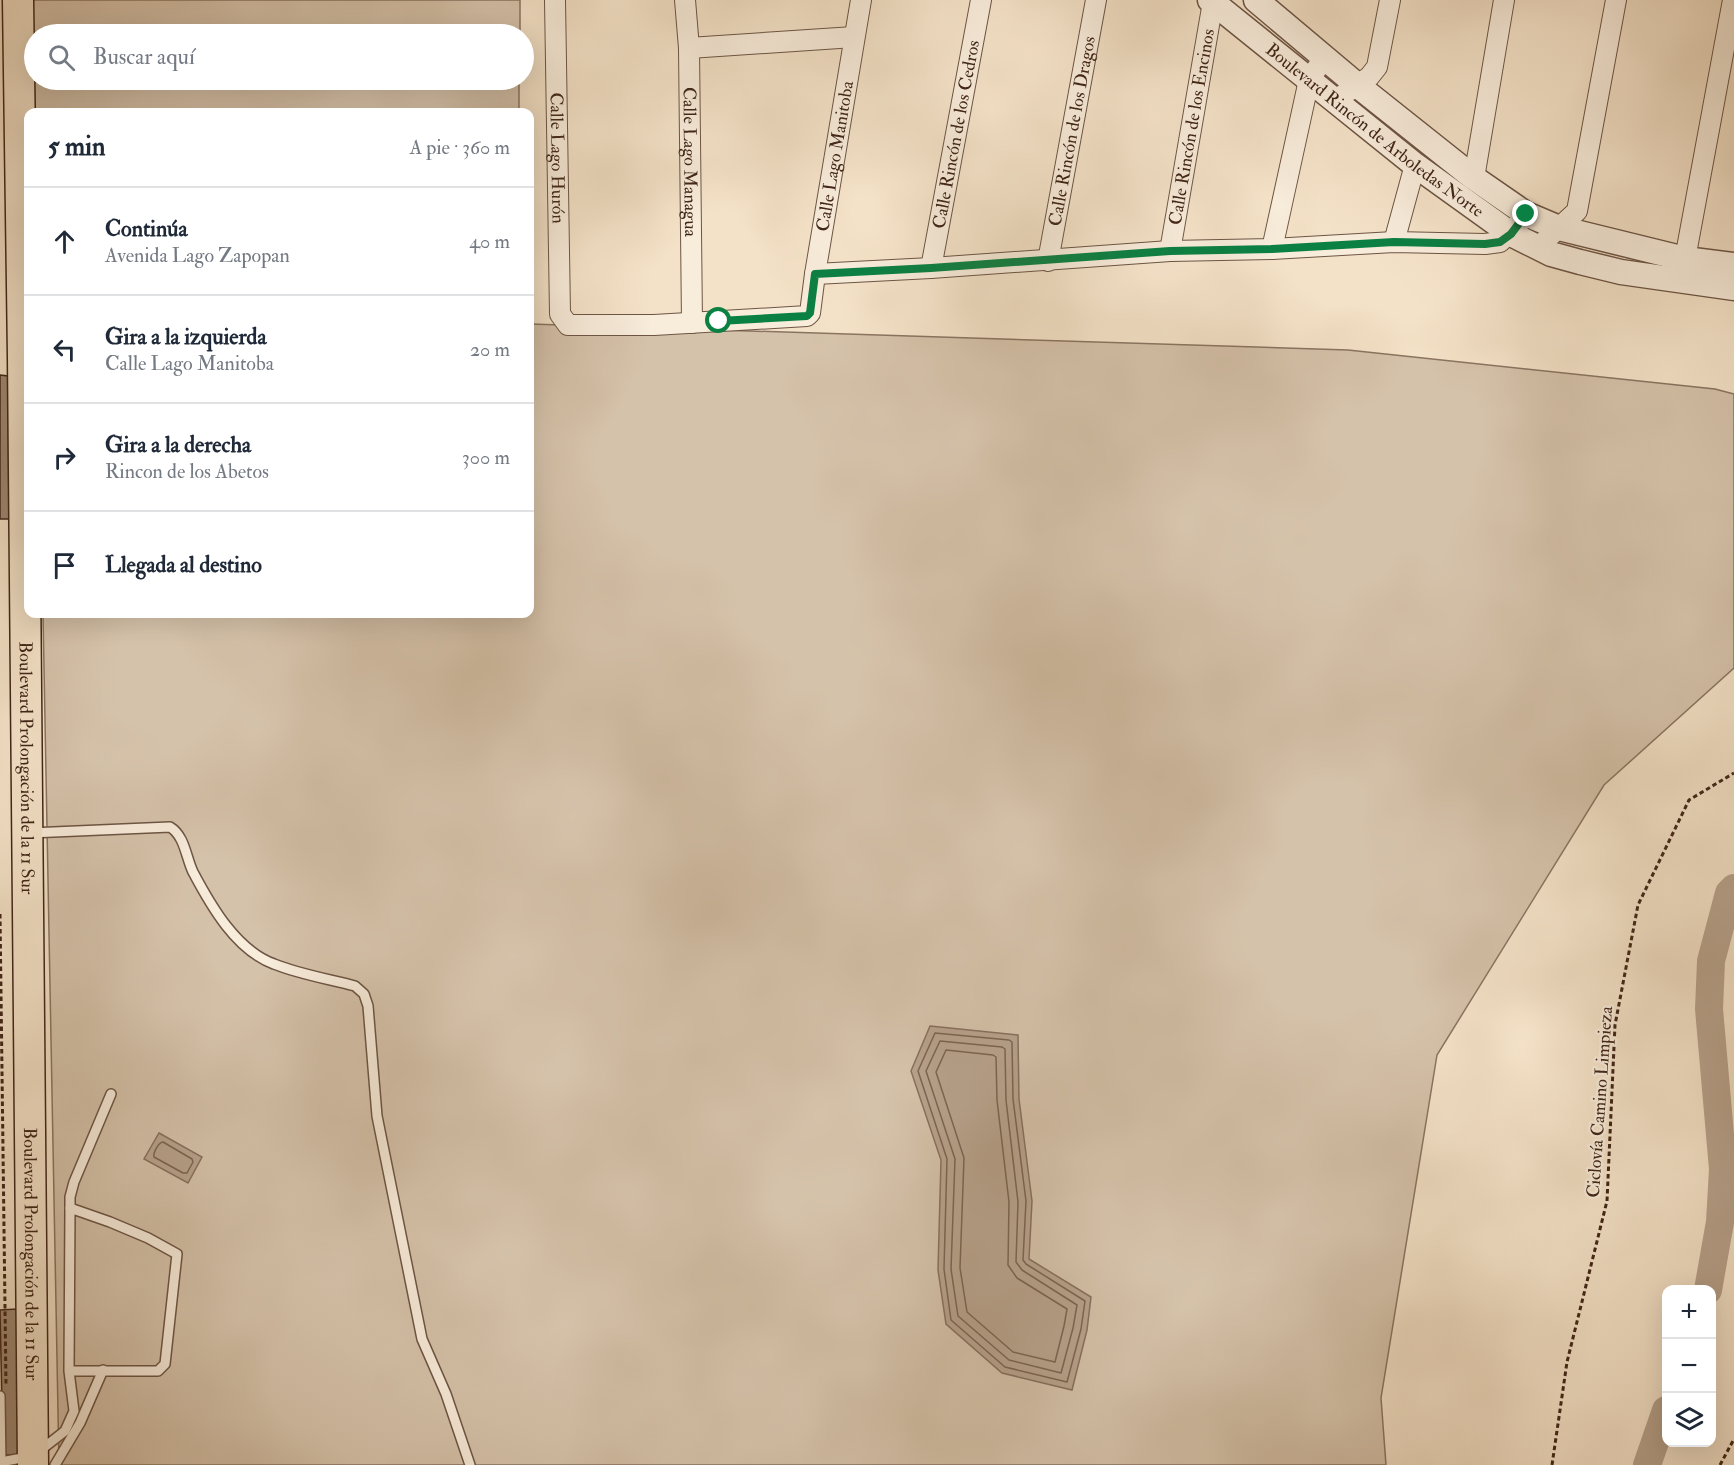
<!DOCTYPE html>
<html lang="es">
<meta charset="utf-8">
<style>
body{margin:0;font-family:"IM FELL Double Pica",serif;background:#f6f6f7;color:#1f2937}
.controls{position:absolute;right:18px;bottom:18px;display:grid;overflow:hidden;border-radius:12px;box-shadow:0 6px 24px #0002}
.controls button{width:54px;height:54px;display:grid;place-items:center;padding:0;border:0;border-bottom:2px solid #e0e1e3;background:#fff;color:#1f2937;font:30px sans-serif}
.stop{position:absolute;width:18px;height:18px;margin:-14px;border:4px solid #0b8043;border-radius:50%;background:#fff}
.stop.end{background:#0b8043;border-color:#fff;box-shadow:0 2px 6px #0008}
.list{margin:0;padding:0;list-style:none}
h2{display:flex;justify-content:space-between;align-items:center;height:78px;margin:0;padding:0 24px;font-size:26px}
h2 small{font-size:20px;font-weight:400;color:#747a83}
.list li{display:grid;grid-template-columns:39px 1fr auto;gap:18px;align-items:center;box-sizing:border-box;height:108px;padding:0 24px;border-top:2px solid #e0e1e3}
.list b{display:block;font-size:22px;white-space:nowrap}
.list p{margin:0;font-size:20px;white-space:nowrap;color:#747a83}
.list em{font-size:20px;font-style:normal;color:#747a83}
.icon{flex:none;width:33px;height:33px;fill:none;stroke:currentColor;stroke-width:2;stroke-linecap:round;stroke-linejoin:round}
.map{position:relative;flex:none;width:1734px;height:1465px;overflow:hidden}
.search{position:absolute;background:#fff;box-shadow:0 6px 24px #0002;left:24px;top:24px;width:510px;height:66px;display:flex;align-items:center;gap:15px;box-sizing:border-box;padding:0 21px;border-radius:33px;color:#747a83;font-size:22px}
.panel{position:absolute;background:#fff;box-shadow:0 6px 24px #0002;left:24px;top:108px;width:510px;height:510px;border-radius:12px}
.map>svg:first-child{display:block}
.green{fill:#d5c2aa;stroke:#8a7461;stroke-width:1.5}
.water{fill:#b7a28c;stroke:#87705e;stroke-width:1.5}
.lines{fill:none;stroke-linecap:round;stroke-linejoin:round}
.shore{stroke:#7c6452;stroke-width:1.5}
.river{stroke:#b7a28c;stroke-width:28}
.building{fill:#9e8874;stroke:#402618;stroke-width:1.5}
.service-casing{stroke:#6d5544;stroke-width:12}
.minor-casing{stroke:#6d5544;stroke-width:22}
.tertiary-casing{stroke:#6d5544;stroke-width:27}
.primary-casing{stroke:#402618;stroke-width:33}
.path{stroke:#402618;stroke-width:3;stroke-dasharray:4.5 3;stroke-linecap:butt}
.service{stroke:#f8ecdb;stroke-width:9}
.minor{stroke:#f8ecdb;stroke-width:20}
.tertiary{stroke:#f8ecdb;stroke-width:24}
.primary{stroke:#f4e2c8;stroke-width:30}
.route{stroke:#0b8043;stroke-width:8}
.labels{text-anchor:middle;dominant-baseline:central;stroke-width:4.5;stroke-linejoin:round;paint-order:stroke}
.street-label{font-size:18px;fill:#402618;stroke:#f8ecdb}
</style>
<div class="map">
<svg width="1734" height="1465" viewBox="0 0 1734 1465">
<rect width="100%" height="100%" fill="#f4e2c8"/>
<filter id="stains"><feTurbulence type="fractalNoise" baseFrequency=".00333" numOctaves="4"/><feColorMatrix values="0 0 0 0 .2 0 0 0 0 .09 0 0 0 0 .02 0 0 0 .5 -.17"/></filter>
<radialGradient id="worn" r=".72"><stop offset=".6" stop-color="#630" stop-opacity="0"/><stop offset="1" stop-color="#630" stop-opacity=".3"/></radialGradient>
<g class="green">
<path d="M31 0H520V34H34V80H519V112H33Z"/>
<path d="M530 324 1348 350 1715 389 1734 394V668L1604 785 1437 1055 1381 1398 1386 1465H59L43 614H530Z"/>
</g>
<g class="water">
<path d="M930 1026 1018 1035 1019 1099 1032 1201 1029 1259 1091 1297 1087 1330 1072 1390 1002 1373 946 1324 938 1270 941 1160 911 1071Z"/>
<path d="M159 1133 202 1157 188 1183 144 1159Z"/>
</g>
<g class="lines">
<g class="shore">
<path d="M935 1033 1009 1040 1012 1042 1013 1099 1026 1201 1023 1260 1026 1264 1085 1301 1081 1329 1067 1382 1005 1367 951 1320 944 1269 947 1159 918 1071Z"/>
<path d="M940 1041 1002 1047 1005 1049 1006 1100 1018 1202 1016 1262 1022 1270 1077 1305 1073 1328 1061 1373 1009 1360 958 1316 951 1269 955 1159 926 1071Z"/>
<path d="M946 1050 993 1055 996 1057 997 1100 1009 1202 1008 1265 1017 1278 1067 1309 1064 1326 1055 1362 1013 1352 967 1312 960 1268 964 1158 936 1072Z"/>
<path d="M163 1142 192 1159 193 1162 187 1173H183L154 1157C153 1153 158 1143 163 1142Z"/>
</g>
<g class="river">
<path d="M1708 1290 1720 1222 1723 1169 1709 1009 1711 961 1729 893 1734 888"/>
<path d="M1647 1465 1666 1410"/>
</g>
</g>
<g class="building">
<path d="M0 375 8 376 9 519H0Z"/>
<path d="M17 1309 20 1455H3L0 1310Z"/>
</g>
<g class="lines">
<g class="service-casing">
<g id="service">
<path d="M30 833 170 827C185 836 186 858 193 872 211 906 236 950 274 964 299 974 328 979 355 986L364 994 368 1006 377 1116 422 1339 446 1394 470 1465"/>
<path d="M70 1208V1197L74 1182 111 1094"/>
<path d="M0 1396 1 1465"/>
<path d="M0 1462 33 1456 65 1431 74 1411 69 1371 70 1208 110 1222 148 1238 177 1254 165 1364 158 1371H69"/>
<path d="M55 1465 80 1423 103 1370"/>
</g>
</g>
<g class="minor-casing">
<g id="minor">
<path id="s1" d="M555 0 560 314 568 325H654L807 316 810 313 815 274 861 0"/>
<path id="s2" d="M685 0 689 48 692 323"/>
<path d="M689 48 854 37"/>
<path d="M1334 101 1369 77 1377 67 1390 0"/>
<path d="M1474 178 1504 0"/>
<path d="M1394 242 1415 165"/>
<path d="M1537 248 1577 211 1616 0"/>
<path d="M1272 249 1309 80 1324 58"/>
<path id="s3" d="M1170 251 1213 2"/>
<path d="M1685 259 1733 0"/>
<path id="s4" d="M1048 261 1096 0"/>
<path id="s5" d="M931 268 981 0"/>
<path d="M815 274 931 268 1170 251 1272 249 1394 242 1485 244 1500 242 1520 222"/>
</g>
</g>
<g class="tertiary-casing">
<g id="tertiary">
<path id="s6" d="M1210 0 1415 165 1511 234 1551 254 1580 262 1621 272 1734 288"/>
<path d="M1256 0 1357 85 1474 178 1526 214 1559 228 1685 259 1734 265"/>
</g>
</g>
<g class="primary-casing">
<g id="primary">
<path id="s7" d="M18 0 23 357 33 1465"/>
</g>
</g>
<g class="path">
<path d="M0 914 6 1386"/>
<path d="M1552 1465 1567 1362 1607 1201 1615 1025 1638 905 1689 800 1734 773"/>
<path d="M1720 1465 1734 1439"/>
</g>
<use href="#service" class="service"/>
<use href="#minor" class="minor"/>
<use href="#tertiary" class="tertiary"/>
<use href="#primary" class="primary"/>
</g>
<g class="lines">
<path class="route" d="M719 321 807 316 810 313 815 274 931 268 1170 251 1272 249 1394 242 1485 244 1500 242 1511 234 1526 214"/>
</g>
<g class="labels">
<g class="street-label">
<text stroke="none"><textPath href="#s3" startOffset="126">Calle Rincón de los Encinos</textPath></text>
<text stroke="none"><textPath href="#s4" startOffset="132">Calle Rincón de los Dragos</textPath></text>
<text stroke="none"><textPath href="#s6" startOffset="210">Boulevard Rincón de Arboledas Norte</textPath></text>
<text stroke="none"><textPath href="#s5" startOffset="136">Calle Rincón de los Cedros</textPath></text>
<text stroke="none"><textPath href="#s1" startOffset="730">Calle Lago Manitoba</textPath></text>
<text stroke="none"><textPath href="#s1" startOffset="158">Calle Lago Hurón</textPath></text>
<text stroke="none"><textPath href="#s2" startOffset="162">Calle Lago Managua</textPath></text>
<text stroke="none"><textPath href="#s7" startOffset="768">Boulevard Prolongación de la 11 Sur</textPath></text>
<text transform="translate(1600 1102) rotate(-86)">Ciclovía Camino Limpieza</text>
<text stroke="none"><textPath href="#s7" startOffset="1254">Boulevard Prolongación de la 11 Sur</textPath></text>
</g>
</g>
<rect width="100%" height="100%" filter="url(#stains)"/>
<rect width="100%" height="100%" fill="url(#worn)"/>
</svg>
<div class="controls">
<button>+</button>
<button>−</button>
<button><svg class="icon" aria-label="layers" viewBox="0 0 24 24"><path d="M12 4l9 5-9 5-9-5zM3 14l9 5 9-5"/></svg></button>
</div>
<div class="stop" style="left:719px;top:321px"></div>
<div class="stop end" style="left:1526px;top:214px"></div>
<div class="search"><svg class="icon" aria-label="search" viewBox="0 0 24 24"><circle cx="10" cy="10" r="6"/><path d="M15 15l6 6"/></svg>Buscar aquí</div>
<section class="panel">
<h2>5 min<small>A pie · 360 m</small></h2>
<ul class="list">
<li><svg class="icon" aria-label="ahead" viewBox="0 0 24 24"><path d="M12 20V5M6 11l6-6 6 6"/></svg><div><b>Continúa</b><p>Avenida Lago Zapopan</p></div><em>40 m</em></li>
<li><svg class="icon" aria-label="left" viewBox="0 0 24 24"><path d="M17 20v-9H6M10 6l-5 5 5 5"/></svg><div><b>Gira a la izquierda</b><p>Calle Lago Manitoba</p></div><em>20 m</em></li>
<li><svg class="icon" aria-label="right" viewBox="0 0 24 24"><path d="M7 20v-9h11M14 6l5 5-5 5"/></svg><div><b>Gira a la derecha</b><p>Rincon de los Abetos</p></div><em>300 m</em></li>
<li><svg class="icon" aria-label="arrive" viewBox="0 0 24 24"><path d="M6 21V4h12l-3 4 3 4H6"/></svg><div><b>Llegada al destino</b></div></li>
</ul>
</section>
</div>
